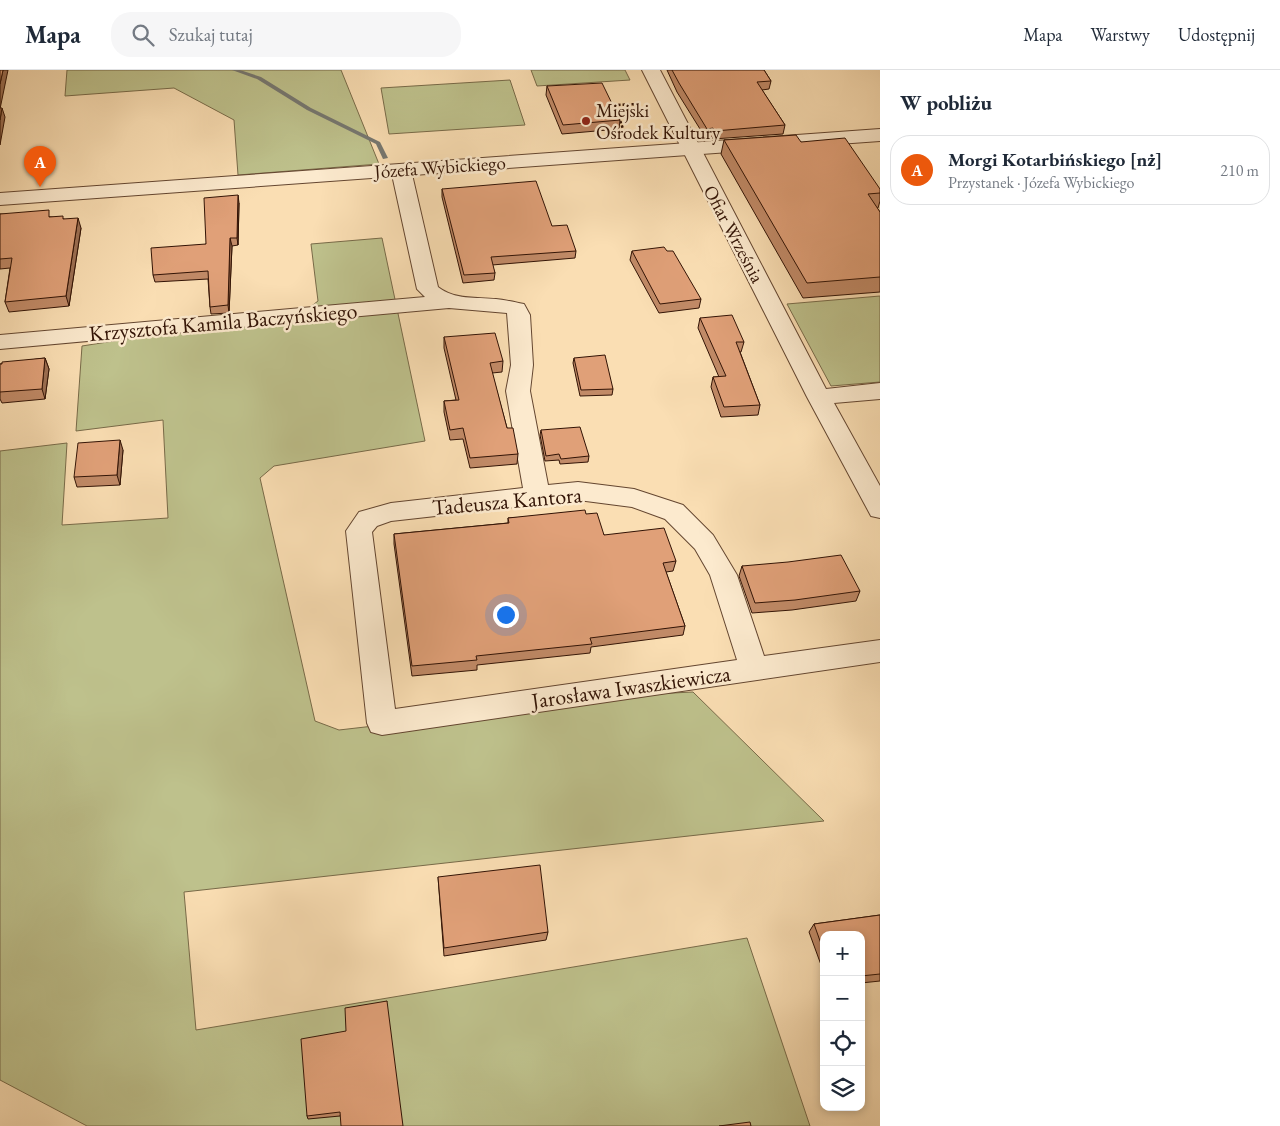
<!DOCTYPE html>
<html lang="pl">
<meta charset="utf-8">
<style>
body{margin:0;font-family:"EB Garamond",serif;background:#f6f6f7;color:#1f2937}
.controls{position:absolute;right:15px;bottom:15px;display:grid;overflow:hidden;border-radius:10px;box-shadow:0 2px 8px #0003}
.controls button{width:45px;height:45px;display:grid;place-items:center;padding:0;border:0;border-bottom:1px solid #e0e1e3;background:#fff;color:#1f2937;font:25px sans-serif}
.you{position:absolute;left:505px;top:544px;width:18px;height:18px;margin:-12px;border:4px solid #fff;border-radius:50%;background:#1a73e8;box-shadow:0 0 0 8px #1a73e833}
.badge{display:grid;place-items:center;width:32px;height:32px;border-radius:50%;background:#ea580c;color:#fff;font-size:16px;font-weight:700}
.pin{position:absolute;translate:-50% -41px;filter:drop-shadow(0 1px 2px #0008)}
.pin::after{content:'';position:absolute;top:26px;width:18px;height:15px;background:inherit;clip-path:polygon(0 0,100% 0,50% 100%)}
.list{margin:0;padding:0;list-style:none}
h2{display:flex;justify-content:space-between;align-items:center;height:65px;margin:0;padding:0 20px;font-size:21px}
h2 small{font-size:16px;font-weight:400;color:#747a83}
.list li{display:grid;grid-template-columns:32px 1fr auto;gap:15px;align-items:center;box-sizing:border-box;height:70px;margin:0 10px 10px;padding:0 10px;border:1px solid #e0e1e3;border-radius:20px}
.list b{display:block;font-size:19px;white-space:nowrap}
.list p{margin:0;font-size:16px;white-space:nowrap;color:#747a83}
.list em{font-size:16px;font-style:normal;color:#747a83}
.icon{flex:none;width:28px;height:28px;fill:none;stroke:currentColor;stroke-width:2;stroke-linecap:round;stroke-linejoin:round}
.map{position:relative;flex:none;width:880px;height:1056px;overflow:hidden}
header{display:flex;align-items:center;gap:30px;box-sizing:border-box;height:70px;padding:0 25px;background:#fff;border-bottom:1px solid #e0e1e3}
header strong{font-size:24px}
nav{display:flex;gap:28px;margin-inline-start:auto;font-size:18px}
.search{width:350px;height:45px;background:#f6f6f7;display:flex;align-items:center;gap:12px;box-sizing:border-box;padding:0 18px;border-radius:20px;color:#747a83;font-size:19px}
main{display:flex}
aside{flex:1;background:#fff}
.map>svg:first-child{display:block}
.green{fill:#bec18c;stroke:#786a48}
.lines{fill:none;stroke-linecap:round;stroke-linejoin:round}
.stream{fill:#767770;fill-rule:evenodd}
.minor-casing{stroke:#644630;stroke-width:2}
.tertiary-casing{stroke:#644630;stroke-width:2}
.path{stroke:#321305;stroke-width:2.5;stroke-dasharray:2.5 2;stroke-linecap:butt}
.minor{fill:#fceace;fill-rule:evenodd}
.tertiary{fill:#fceace;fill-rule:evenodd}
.wall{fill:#c18a67;stroke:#321305}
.shaded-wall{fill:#9d7054;stroke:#321305}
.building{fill:#e0a078;stroke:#321305}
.poi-dot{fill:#8f2418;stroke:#fceace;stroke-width:2}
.labels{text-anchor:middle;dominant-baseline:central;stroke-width:5;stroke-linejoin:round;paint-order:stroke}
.far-poi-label{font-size:19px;fill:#321305;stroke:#fceace;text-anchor:start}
.far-street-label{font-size:19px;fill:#321305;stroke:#fceace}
.street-label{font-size:22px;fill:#321305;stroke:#fceace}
</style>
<header>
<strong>Mapa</strong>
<div class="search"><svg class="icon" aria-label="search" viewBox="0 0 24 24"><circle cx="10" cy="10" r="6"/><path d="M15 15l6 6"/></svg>Szukaj tutaj</div>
<nav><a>Mapa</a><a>Warstwy</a><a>Udostępnij</a></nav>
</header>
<main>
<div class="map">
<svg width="880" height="1056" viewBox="0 0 880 1056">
<rect width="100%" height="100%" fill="#fadeb3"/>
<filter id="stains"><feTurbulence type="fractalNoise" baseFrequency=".004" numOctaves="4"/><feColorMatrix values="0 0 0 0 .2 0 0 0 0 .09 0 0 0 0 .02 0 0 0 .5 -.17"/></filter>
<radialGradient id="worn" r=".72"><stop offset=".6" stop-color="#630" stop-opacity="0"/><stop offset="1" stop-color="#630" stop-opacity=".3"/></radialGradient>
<g class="green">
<path d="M67 0H341L379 94 238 105 234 50 174 18 65 26Z"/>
<path d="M531 0H625L630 10 537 16Z"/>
<path d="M510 10 525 55 389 64 381 18Z"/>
<path d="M382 168 425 371 274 396 260 408 315 651 339 660 652 624 693 622 824 751 184 822 196 960 747 868 810 1056H87L0 1010V381L67 373 62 455 168 448 163 350 76 361 82 276 305 241 318 231 311 174Z"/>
<path d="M880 226V312L831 316 787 234Z"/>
</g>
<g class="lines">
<path class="stream" d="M232 0H240L261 7 311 38 380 72 388 88 383 89 376 74 307 40 257 9Z"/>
<g class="minor-casing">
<g id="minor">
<path d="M642 0H660L826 319 880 313V329L834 333 880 416V448L871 446 807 327Z"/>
<path d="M401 94 408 96 411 100 438 217C455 230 475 227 496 229 506 230 514 232 524 234L530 245 533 295 530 321 548 415 578 412 634 419 683 435 713 465 737 505 764 586 880 570V592L382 665 371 662 367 653 346 461 359 442 391 433 523 418 506 321 511 295 507 243 449 238 0 279V265L425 227 417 219 391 100 394 96ZM578 430 632 437 665 449 695 479 710 505 737 590 395 639 372 462 377 456 391 451Z"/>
</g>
</g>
<g class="tertiary-casing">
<path id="tertiary" d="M880 59V71L0 135V123Z"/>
</g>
<path class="path" d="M624 62 615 35 640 34"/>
<use href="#minor" class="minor"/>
<use href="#tertiary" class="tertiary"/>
</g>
<g class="wall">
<path d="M667 0H764L771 11 769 19 762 20 785 55 783 64 713 69 712 67H705L677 22Z"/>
<path d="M547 16 620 50 619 59 562 64 546 25Z"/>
<path d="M724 70 801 72 880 119V131L878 138H877L880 142V222L803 228 721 84Z"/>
<path d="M442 119 552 156 576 181 575 188 492 195 495 203 494 210 463 213 442 127Z"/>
<path d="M239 133 238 175 232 176 229 243 211 244 210 237 208 209 155 212 153 205 206 174Z"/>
<path d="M0 144 51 147 64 149 81 158 69 236 9 242 5 232 10 198 0 199Z"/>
<path d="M632 181 701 229 699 238 659 243 630 190Z"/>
<path d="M700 248 744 272 741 282H740L760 335 758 345 721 347 711 317 713 307H719L698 258Z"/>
<path d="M444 267 503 291 502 302 492 303 507 358 518 384 517 394 470 398 463 369 450 370 444 342V331L456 330 444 278Z"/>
<path d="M45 288 49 299 45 329 2 333 0 329V294Z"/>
<path d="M574 288 613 319 612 325 580 326 573 293Z"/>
<path d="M541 360 589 386 588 392 560 394 559 390 545 391 540 365Z"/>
<path d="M123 380 120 415 77 417 74 407Z"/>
<path d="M586 444 604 465 676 491 673 501 666 502 685 556 683 565 591 577 590 583 477 595V600L412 606 394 474V464L508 453V448Z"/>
<path d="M742 496 860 521 856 531 792 540 752 543 739 506Z"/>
<path d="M438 807 548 862 546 870 444 886Z"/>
<path d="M880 845V911L861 913V865H824V903L809 862 814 854Z"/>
<path d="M387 931 340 1046 308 1049 307 1046 346 961Z"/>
</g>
<g class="shaded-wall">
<path d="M3 0H8L0 39V14Z"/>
<path d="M2 38 5 47 0 75V50Z"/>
<path d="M238 125 239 133 238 175 237 168Z"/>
<path d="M78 148 81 158 69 236 66 226Z"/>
<path d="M230 168 232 176 229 243 228 235Z"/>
<path d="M45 288 49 299 45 329 42 319Z"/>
<path d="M120 370 123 380 120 415 117 405Z"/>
</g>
<g class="building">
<path d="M0 0H3L0 14Z"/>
<path d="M672 0H764L771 11 757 12 785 55 715 61 713 58 707 59 679 13Z"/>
<path d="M602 13 620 50 563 55 547 16Z"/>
<path d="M0 38H2L0 50Z"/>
<path d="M796 65 801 72 845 68 880 119V123L868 124 880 142V207L807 213 724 70Z"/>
<path d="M536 111 552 156 567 155 576 181 491 187 495 203 464 205 442 119Z"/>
<path d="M238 125 237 168H230L228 235 210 237 208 201 153 205 151 178 206 174 204 128Z"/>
<path d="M49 140V147L63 146V149L78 148 66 226 5 232 12 188 0 189V144Z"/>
<path d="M664 177 667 181H673L701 229 660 234 632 181Z"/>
<path d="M732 245 744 272H736L760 335 724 337 713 307 726 306 700 248Z"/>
<path d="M495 263 503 291 490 293 507 358H513L518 384 470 388 463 358 450 360 444 331 459 330 444 267Z"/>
<path d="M605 285 613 319 581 320 574 288Z"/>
<path d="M45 288 42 319 0 322V294H2V292Z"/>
<path d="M580 357 589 386 561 389 559 384 546 386 541 360Z"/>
<path d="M120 370 117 405 74 407 78 373Z"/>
<path d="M585 440 586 444 597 443 604 465 664 458 676 491 663 493 685 556 590 568 592 574 476 586 477 590 412 596 394 464 509 453 508 448Z"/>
<path d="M841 485 860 521 795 530 755 533 742 496 788 492Z"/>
<path d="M540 795 548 862 444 878 438 807Z"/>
<path d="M880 845V904L861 906V865H824V882L814 854Z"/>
<path d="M387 931 403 1056H341L340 1042 307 1046 301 969 346 961 345 938Z"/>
<path d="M750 1052 751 1056H719Z"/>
</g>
<circle class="poi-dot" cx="586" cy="51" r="5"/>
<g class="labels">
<g class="far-poi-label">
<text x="596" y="40">Miejski<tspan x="596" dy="22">Ośrodek Kultury</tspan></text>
</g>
<g class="far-street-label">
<text transform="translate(440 97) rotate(-4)">Józefa Wybickiego</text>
<text transform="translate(734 164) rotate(62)">Ofiar Września</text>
</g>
<g class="street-label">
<text transform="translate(223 252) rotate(-5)">Krzysztofa Kamila Baczyńskiego</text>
<text transform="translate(507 431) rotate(-5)">Tadeusza Kantora</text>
<text transform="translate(631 617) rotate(-8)">Jarosława Iwaszkiewicza</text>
</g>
</g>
<rect width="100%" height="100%" filter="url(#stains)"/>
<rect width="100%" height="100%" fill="url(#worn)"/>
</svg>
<div class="controls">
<button>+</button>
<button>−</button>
<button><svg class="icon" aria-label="locate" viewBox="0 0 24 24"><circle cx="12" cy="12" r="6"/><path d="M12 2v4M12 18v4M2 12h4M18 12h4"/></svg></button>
<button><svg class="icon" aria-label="layers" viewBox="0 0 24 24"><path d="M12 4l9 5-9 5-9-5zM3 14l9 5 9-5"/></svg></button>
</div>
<div class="you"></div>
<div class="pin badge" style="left:40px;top:117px">A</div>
</div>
<aside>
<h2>W pobliżu<small></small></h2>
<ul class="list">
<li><span class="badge">A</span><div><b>Morgi Kotarbińskiego [nż]</b><p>Przystanek · Józefa Wybickiego</p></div><em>210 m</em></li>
</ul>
</aside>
</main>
